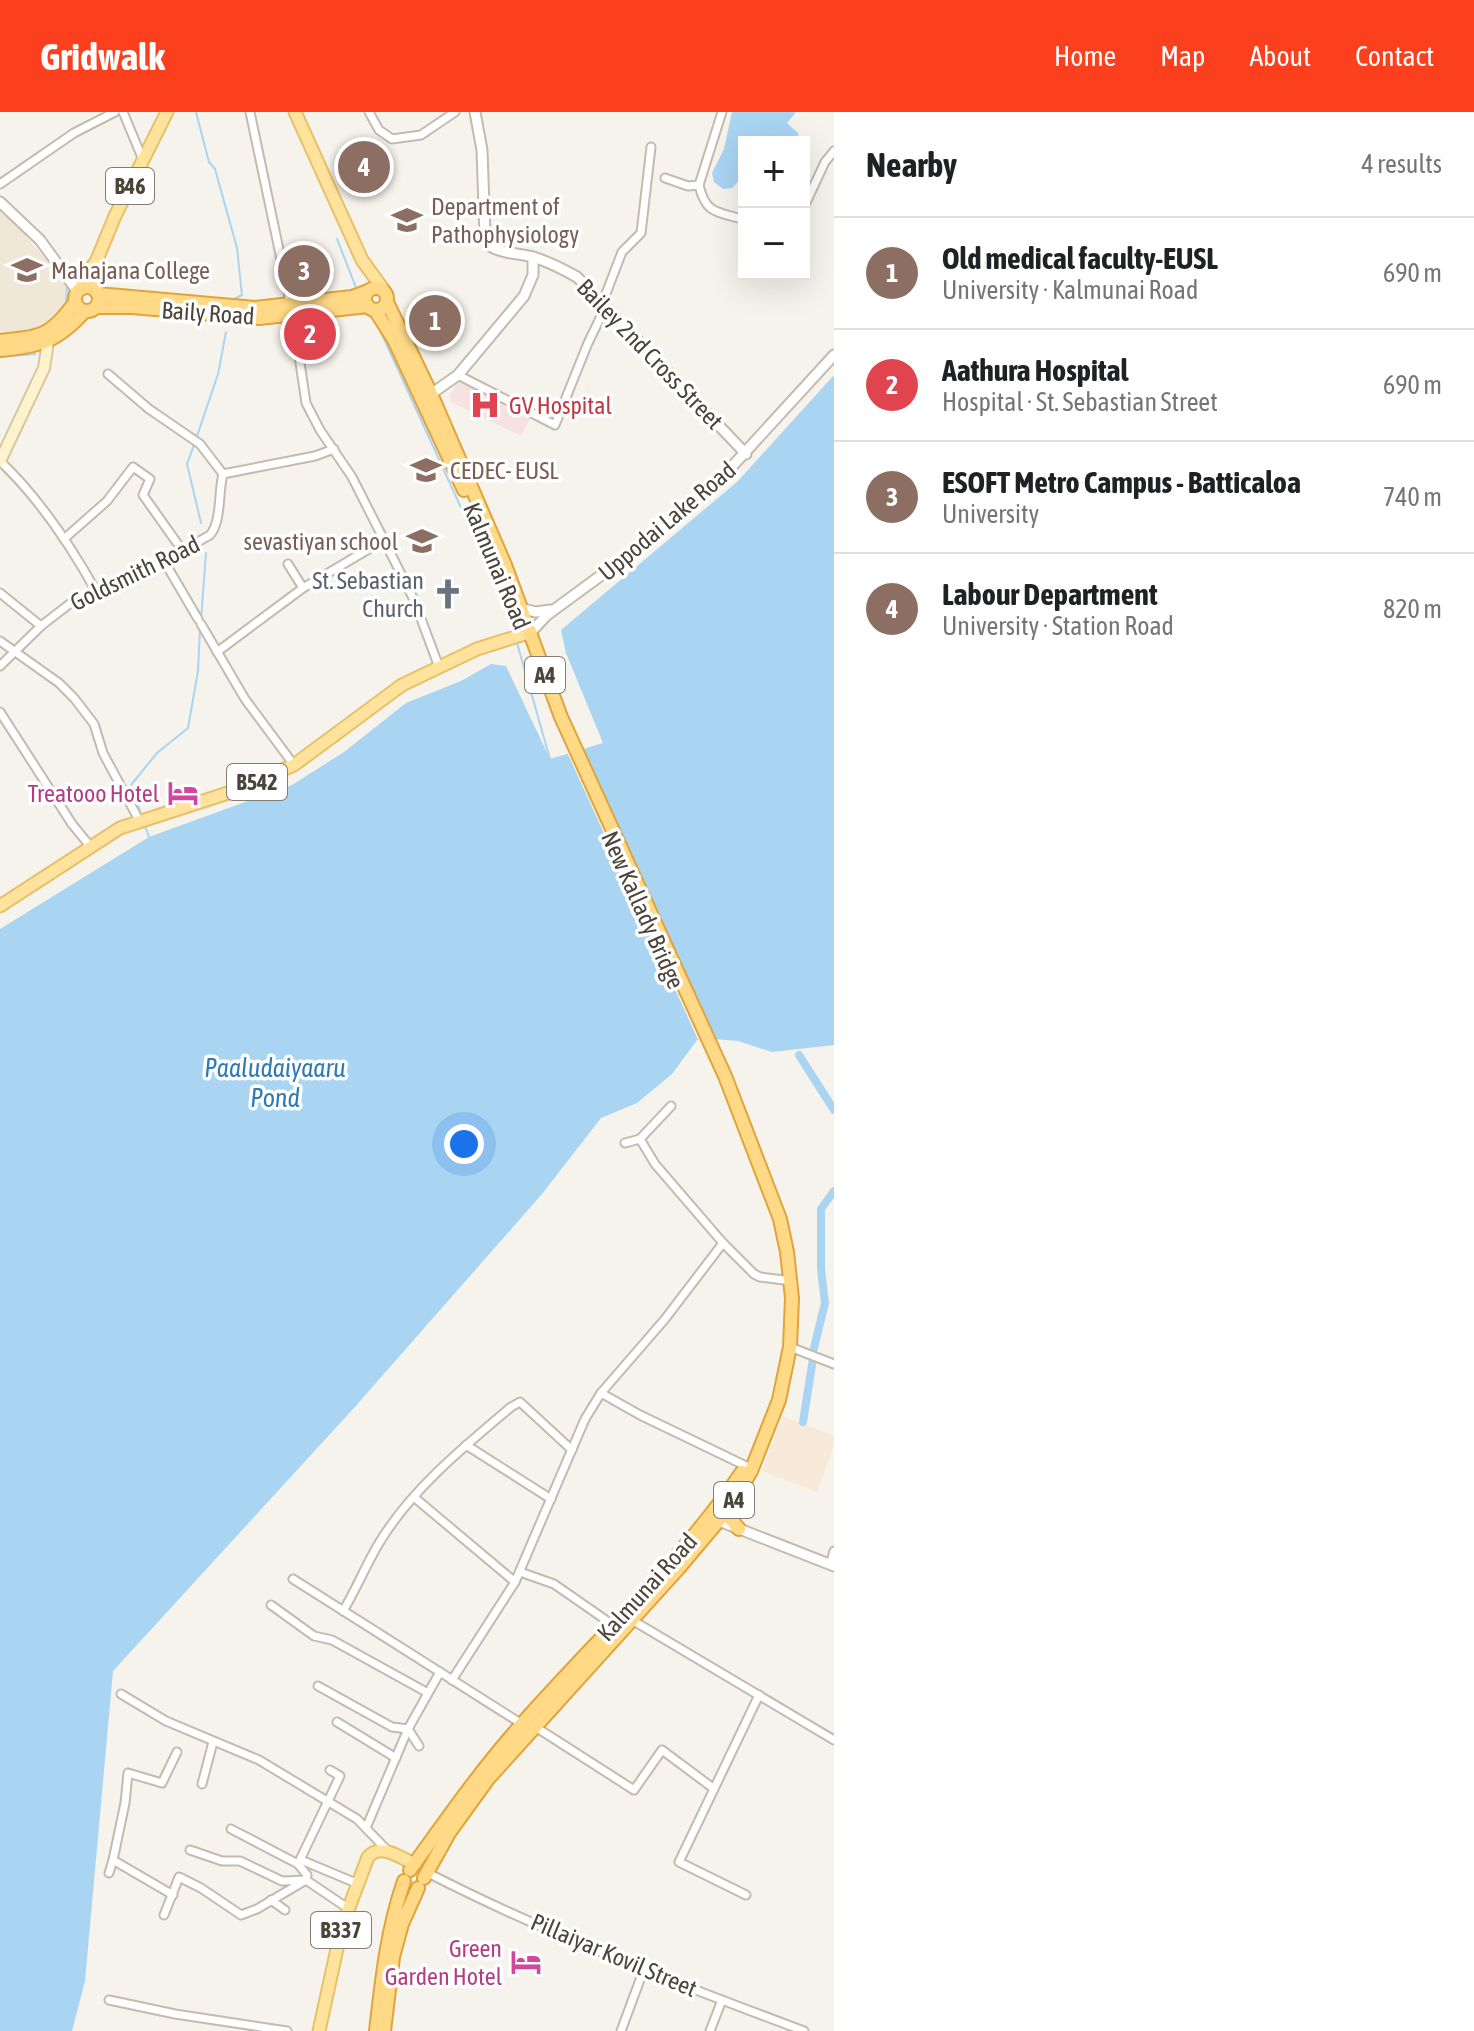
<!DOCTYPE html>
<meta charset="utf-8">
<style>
body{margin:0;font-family:"Asap Condensed",sans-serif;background:#f2f2f2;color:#202124}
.controls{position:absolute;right:24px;top:24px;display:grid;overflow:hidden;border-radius:0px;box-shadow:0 8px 32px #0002}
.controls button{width:72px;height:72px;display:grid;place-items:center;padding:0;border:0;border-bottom:2px solid #e0e0e0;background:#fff;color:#202124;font:40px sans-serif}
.you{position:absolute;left:464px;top:1032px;width:28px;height:28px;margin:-20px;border:6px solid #fff;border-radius:50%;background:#1a73e8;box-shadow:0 0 0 12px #1a73e833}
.badge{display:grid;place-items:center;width:52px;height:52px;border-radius:50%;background:#fc3f1d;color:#fff;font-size:26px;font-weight:700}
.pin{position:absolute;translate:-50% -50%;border:4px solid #fff;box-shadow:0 2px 8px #0006}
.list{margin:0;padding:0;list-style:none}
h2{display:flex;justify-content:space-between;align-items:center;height:104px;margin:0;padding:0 32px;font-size:34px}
h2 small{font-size:26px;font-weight:400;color:#757577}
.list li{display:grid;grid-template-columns:52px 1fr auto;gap:24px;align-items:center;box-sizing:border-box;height:112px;padding:0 32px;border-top:2px solid #e0e0e0}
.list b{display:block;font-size:30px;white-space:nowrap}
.list p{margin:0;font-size:26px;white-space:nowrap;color:#757577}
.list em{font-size:26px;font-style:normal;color:#757577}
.map{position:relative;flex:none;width:834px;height:1919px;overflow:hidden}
header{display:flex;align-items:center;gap:48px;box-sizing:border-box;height:112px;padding:0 40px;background:#fc3f1d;color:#fff}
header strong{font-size:38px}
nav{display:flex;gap:44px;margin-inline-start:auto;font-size:28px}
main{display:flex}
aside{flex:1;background:#fff}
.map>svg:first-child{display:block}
.commercial{fill:#f7ead8}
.education{fill:#efe8d6}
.medical{fill:#f6e3e0}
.water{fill:#a9d4f2}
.pier{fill:#f6f3ec}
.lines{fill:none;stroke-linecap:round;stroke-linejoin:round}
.stream{stroke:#a9d4f2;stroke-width:2}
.canal{stroke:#a9d4f2;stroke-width:8}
.minor-casing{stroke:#c2bbae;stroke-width:11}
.tertiary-casing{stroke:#c2bbae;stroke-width:13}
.secondary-casing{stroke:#d6c79b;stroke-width:14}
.primary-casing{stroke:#e6c16a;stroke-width:15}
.trunk-casing{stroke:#e0a43c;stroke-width:16}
.minor{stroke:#fff;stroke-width:7}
.tertiary{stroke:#fff;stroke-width:9}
.secondary{stroke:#fff3cd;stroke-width:10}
.primary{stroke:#ffe39c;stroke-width:11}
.trunk{stroke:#ffd985;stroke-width:12}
.labels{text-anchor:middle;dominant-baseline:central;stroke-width:7;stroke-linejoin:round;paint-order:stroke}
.shield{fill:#fff;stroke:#817c74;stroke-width:2}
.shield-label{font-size:22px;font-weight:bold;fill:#4b4439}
.education-label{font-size:24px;fill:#785e54;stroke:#fff;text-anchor:start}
.street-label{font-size:24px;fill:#4b4439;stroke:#fff}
.health-label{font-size:24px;fill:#be3a42;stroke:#fff;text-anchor:start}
.worship-label{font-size:24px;fill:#5b616d;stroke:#fff;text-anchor:end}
.hotel-label{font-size:24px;fill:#b23c85;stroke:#fff;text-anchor:end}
.water-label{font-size:26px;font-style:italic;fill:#2e7ab2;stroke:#fff}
</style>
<header>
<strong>Gridwalk</strong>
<nav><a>Home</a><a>Map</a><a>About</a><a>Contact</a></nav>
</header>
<main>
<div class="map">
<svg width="834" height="1919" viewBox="0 0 834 1919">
<rect width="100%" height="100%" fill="#f6f3ec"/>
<path class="commercial" d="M782 1304 834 1324V1334L817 1380 762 1359Z"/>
<path class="education" d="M0 93 67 173 68 186 66 198 51 216 0 226Z"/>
<path class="medical" d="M460 266 532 303 521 324 451 290 450 283Z"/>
<g class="water">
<path d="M732 0H796L787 11 799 22 796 30H744V63L732 76 723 77 714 70 712 61 724 37Z"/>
<path d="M834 263V933L772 940 738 929 714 927 697 928 672 962 637 991 601 1006 542 1082 353 1297 113 1559 85 1869 72 1919H0V817L149 725 292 673 344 640 406 591 461 569 491 552 506 554 550 647 603 631 566 541 561 518 737 370Z"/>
</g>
<path class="pier" d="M580 634 715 931 700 932 566 638Z"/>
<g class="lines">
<g class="stream">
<path d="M196 0 209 50 215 57 237 136 242 183 234 187"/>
<path d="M337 127 357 178"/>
<path d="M66 193 67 174"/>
<path d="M379 216 505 492 514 521"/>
<path d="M0 245 35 242"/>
<path d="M196 327 218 262 226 220"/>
<path d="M194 333 187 352 201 411"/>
<path d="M201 508 206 441"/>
<path d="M517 531 550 647"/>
<path d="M142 705 131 673 157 641 188 616 198 559 200 518"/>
<path d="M145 714 149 725"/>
</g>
<g class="canal">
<path d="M799 943 834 998"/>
<path d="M814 1236 825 1191 821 1157V1097L834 1079"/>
<path d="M803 1310 813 1247"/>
</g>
<g class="minor-casing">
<g id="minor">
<path d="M123 0 143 48"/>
<path d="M250 0 293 204 306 291 320 318 352 365 384 428 414 488 439 555"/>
<path d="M369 0 379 18 392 27 421 23 455 0"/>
<path d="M665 66 688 74 699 73 722 0"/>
<path d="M0 72 74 21 115 0"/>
<path d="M699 73C706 104 719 99 744 108"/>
<path d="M804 95 825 50 834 39"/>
<path d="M602 192 622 140 641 121 651 35"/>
<path d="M108 262 149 297 200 332 223 362"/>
<path d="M458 263 555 313 588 231 605 196"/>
<path d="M0 349C39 386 71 434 97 481"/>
<path d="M64 427 107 389 133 355 150 367 143 383 182 438"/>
<path d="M164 449 198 507"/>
<path d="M288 452 303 476"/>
<path d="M0 481 41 514"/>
<path d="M201 512 245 587 294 653"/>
<path d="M0 529 59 571 74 586 94 612 103 641 140 710"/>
<path d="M217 540 303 476 384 428"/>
<path d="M0 554 41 514 72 490 97 481 164 449 210 423C222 409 218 380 223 362L315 344 334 337"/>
<path d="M0 600 72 712 90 734"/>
<path d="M640 1027 671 994"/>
<path d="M625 1031 640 1027 655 1052 723 1131"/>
<path d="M790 1235 834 1252"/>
<path d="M601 1281 640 1303 746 1354"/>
<path d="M466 1333 551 1387"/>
<path d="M415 1386 515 1470"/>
<path d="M830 1453 834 1439"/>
<path d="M520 1460 554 1472 613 1513"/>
<path d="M293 1467 522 1612"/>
<path d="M271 1493 314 1524 332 1528 428 1581"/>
<path d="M343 1499C357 1476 367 1450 381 1428 413 1376 465 1334 511 1295L520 1290 572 1338"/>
<path d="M632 1508 834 1628"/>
<path d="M452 1568 515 1470 585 1307 601 1281 665 1207 723 1131 754 1162 760 1165 784 1168"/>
<path d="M318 1574 392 1615 408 1617 419 1634"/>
<path d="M121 1582 166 1609 259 1648 357 1707 388 1739"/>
<path d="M337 1610 396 1646"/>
<path d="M534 1614 634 1678 662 1638 713 1676"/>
<path d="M202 1672 213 1630"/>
<path d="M366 1716 408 1617 440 1560"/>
<path d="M231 1717 298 1752 307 1763 306 1768 349 1797"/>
<path d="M113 1748 125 1691 128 1661 162 1671 177 1640"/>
<path d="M301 1748 356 1771"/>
<path d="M298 1752 340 1664 330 1658"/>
<path d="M109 1761 113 1748 173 1783"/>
<path d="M428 1761C547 1822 678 1872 804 1919"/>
<path d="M746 1783 679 1750 759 1583"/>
<path d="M271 1788 285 1798"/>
<path d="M164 1803 179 1765 201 1776 241 1803 257 1797 306 1768 282 1769 240 1749H222L190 1738"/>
<path d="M109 1888 175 1902 287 1919"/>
<path d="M621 1919 644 1857"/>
<path d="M710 1919 722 1888"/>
</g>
</g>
<g class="tertiary-casing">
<g id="tertiary">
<path d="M475 0 482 38 485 123 488 133C502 142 518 141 533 145 549 150 563 157 577 165L746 342"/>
<path d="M0 90 40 128 78 180"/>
<path d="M431 282 458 263 524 184 533 163V145"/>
<path d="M523 497 536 500 550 498"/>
<path d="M531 520 547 503 641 434 716 372 834 243"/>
<path d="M719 1409 834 1454"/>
</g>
</g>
<g class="secondary-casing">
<path id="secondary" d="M0 349 44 256 48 230"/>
</g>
<g class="primary-casing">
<g id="primary">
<path d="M295 0 362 148 383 177"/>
<path d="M82 177 84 164 96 150 115 104 167 0"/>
<path d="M94 178 96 150"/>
<path d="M0 794 120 716 228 681 294 653 402 573 477 537 531 520"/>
<path d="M319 1919 342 1814 368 1745C382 1730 399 1746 415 1752"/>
</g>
</g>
<g class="trunk-casing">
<g id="trunk">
<circle cx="87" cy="187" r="12"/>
<circle cx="376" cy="187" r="11"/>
<path d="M98 182 255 196 352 185 368 179"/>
<path d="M387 190 431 282 505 453 561 605 725 964 780 1107 787 1140 792 1186 790 1235 779 1288 751 1359 731 1394 678 1457 488 1667 449 1721 424 1766"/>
<path d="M96 195H132L259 206 368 194"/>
<path d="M375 198 394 228 464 378"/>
<path d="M0 229C41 225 51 224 75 190"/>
<path d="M0 238C41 234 57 230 85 199"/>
<path d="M731 1394 728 1404 739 1417"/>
<path d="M410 1758C446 1708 480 1659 521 1613 595 1529 679 1452 742 1360"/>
<path d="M376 1919C382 1867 387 1818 404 1769"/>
<path d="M384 1919 393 1845 402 1812 418 1776"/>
</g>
</g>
<use href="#minor" class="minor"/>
<use href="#tertiary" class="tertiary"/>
<use href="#secondary" class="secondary"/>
<use href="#primary" class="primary"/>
<use href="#trunk" class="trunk"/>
</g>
<defs>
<g id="university-bare" transform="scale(2.4)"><path d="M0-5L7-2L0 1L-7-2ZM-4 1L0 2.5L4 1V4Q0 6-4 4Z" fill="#8d6e63" stroke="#fff" stroke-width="2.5" paint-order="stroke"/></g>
<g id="school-bare" transform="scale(2.4)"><path d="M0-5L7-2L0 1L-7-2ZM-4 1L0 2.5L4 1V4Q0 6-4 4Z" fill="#8d6e63" stroke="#fff" stroke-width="2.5" paint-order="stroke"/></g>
<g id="hospital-bare" transform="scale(2.4)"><path d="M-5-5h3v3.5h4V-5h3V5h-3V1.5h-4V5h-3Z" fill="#e0444e" stroke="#fff" stroke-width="2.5" paint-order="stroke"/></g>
<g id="church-bare" transform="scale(2.4)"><path d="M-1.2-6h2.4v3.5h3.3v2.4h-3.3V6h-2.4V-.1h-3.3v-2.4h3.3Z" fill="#6b7280" stroke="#fff" stroke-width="2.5" paint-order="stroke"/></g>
<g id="hotel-bare" transform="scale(2.4)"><path d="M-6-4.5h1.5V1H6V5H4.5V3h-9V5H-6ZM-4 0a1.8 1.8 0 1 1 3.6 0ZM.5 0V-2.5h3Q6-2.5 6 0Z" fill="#d1479c" stroke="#fff" stroke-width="2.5" paint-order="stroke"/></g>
</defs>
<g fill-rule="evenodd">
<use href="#university-bare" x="407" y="108"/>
<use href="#school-bare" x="27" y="158"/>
<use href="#hospital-bare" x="485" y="293"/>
<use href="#university-bare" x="426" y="358"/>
<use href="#school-bare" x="422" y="429"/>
<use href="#church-bare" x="448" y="482"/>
<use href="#hotel-bare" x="183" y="681"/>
<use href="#hotel-bare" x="526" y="1850"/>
</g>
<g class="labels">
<g class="shield">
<rect x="106" y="56" width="48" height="36" rx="6"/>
<rect x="525" y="545" width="40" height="36" rx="6"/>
<rect x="227" y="652" width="60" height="36" rx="6"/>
<rect x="714" y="1370" width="40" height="36" rx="6"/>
<rect x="311" y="1800" width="60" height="36" rx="6"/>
</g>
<g class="shield-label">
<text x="130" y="74">B46</text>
<text x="545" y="563">A4</text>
<text x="257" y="670">B542</text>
<text x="734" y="1388">A4</text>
<text x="341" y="1818">B337</text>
</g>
<g class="education-label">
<text x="431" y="94">Department of<tspan x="431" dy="28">Pathophysiology</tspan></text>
<text x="51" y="158">Mahajana College</text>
<text x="450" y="358">CEDEC- EUSL</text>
<text x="398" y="429" text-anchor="end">sevastiyan school</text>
</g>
<g class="street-label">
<text transform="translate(208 201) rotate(4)">Baily Road</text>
<text transform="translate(650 242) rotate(46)">Bailey 2nd Cross Street</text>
<text transform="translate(667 409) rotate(-40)">Uppodai Lake Road</text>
<text transform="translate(497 454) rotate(67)">Kalmunai Road</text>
<text transform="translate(135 461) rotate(-26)">Goldsmith Road</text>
<text transform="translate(643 798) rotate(66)">New Kallady Bridge</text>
<text transform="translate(647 1475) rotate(-48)">Kalmunai Road</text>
<text transform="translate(614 1843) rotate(23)">Pillaiyar Kovil Street</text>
</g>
<g class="health-label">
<text x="509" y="293">GV Hospital</text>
</g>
<g class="worship-label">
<text x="424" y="468">St. Sebastian<tspan x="424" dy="28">Church</tspan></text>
</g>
<g class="hotel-label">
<text x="159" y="681">Treatooo Hotel</text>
<text x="502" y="1836">Green<tspan x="502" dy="28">Garden Hotel</tspan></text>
</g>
<g class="water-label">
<text x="275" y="956">Paaludaiyaaru<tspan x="275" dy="30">Pond</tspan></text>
</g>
</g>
</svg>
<div class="controls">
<button>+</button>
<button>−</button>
</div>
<div class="you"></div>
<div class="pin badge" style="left:435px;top:209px;background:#8d6e63">1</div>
<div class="pin badge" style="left:310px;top:222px;background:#e0444e">2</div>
<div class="pin badge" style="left:304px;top:159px;background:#8d6e63">3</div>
<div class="pin badge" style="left:364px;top:55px;background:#8d6e63">4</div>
</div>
<aside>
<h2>Nearby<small>4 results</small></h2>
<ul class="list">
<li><span class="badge" style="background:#8d6e63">1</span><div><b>Old medical faculty-EUSL</b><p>University · Kalmunai Road</p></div><em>690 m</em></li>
<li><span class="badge" style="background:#e0444e">2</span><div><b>Aathura Hospital</b><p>Hospital · St. Sebastian Street</p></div><em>690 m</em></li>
<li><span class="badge" style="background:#8d6e63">3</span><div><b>ESOFT Metro Campus - Batticaloa</b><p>University</p></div><em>740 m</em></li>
<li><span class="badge" style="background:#8d6e63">4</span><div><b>Labour Department</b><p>University · Station Road</p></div><em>820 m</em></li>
</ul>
</aside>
</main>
